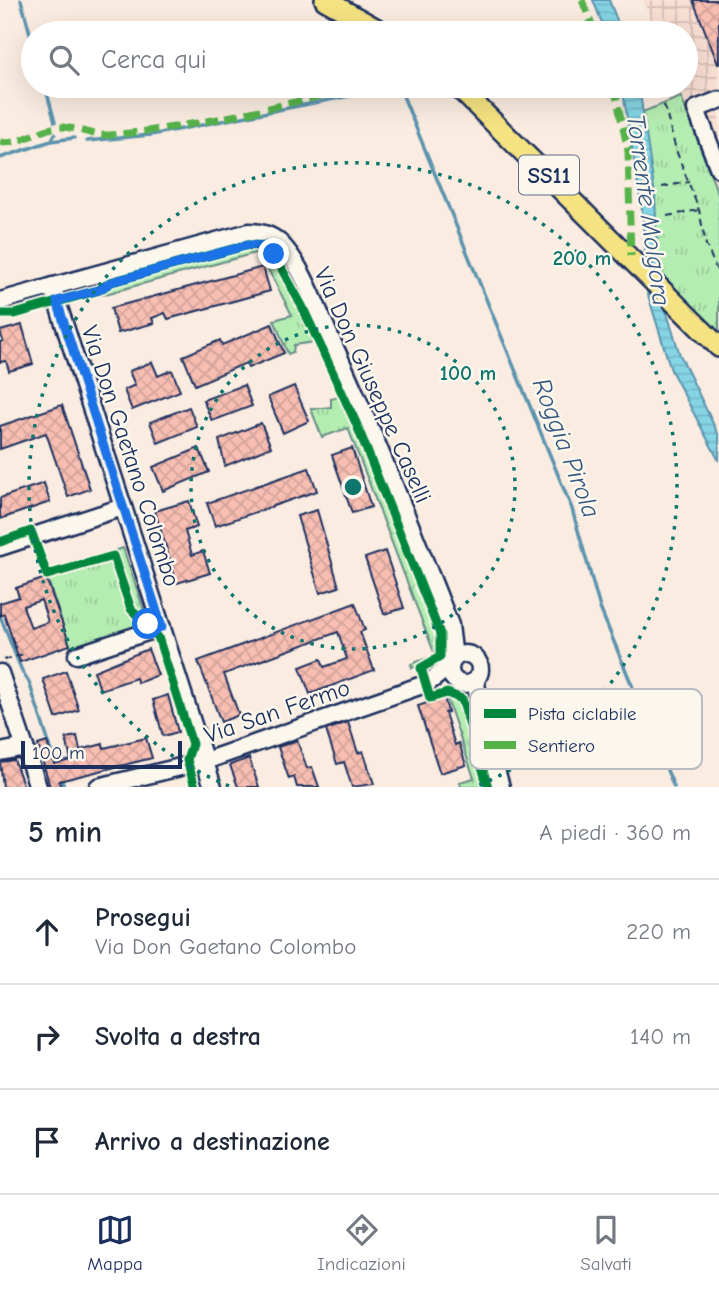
<!DOCTYPE html>
<html lang="it">
<meta charset="utf-8">
<style>
body{margin:0;font-family:"Comic Neue",sans-serif;background:#f6f6f7;color:#1f2937}
.scale{position:absolute;left:21px;bottom:18px;width:161px;box-sizing:border-box;padding-left:7px;border:4px solid #1b2f5e;border-top:0;font-size:19px;line-height:24px;white-space:nowrap;color:#1b2f5e;-webkit-text-stroke:5px #fbf7ec;paint-order:stroke}
.stop{position:absolute;width:21px;height:21px;margin:-16px;border:5px solid #1a73e8;border-radius:50%;background:#fff}
.stop.end{background:#1a73e8;border-color:#fff;box-shadow:0 2px 7px #0008}
.list{margin:0;padding:0;list-style:none}
h2{display:flex;justify-content:space-between;align-items:center;height:91px;margin:0;padding:0 28px;font-size:30px}
h2 small{font-size:23px;font-weight:400;color:#747a83}
.list li{display:grid;grid-template-columns:46px 1fr auto;gap:21px;align-items:center;box-sizing:border-box;height:105px;padding:0 28px;border-top:2px solid #e0e1e3}
.list b{display:block;font-size:26px;white-space:nowrap}
.list p{margin:0;font-size:23px;white-space:nowrap;color:#747a83}
.list em{font-size:23px;font-style:normal;color:#747a83}
.icon{flex:none;width:38px;height:38px;fill:none;stroke:currentColor;stroke-width:2;stroke-linecap:round;stroke-linejoin:round}
.map{position:relative;flex:none;width:719px;height:787px;overflow:hidden}
.search{position:absolute;background:#fff;box-shadow:0 7px 28px #0002;left:21px;right:21px;top:21px;height:77px;display:flex;align-items:center;gap:18px;box-sizing:border-box;padding:0 24px;border-radius:38px;color:#747a83;font-size:26px}
.sheet{height:406px;background:#fff}
nav{display:flex;justify-content:space-around;align-items:center;box-sizing:border-box;height:98px;border-top:2px solid #e0e1e3;background:#fff;font-size:19px;color:#747a83}
nav a{display:grid;justify-items:center;gap:4px}
nav .on{color:#1b2f5e}
.map>svg:first-child{display:block}
.industrial{fill:url(#industrial-grid)}
.grass{fill:url(#grass-tufts);stroke:#688e88;stroke-width:2}
.water{fill:url(#water-rules);stroke:#5b93ae;stroke-width:2}
.lines{fill:none;stroke-linecap:round;stroke-linejoin:round}
.stream{stroke:#5b93ae;stroke-width:3.5}
.building{fill:url(#building-cross-hatch);stroke:#1b2f5e;stroke-width:2;fill-rule:evenodd}
.minor-casing{stroke:#1b2f5e;stroke-width:21}
.major-casing{stroke:#1b2f5e;stroke-width:24}
.path{stroke:#1b2f5e;stroke-width:2;stroke-dasharray:7 5;stroke-linecap:butt}
.minor{stroke:#fbf7ec;stroke-width:16}
.major{stroke:#f5e382;stroke-width:19}
.quiet{stroke:#55b248;stroke-width:7;stroke-dasharray:14 7;stroke-linecap:butt}
.cycleway-casing{stroke:#fbf7ec;stroke-width:13}
.cycleway{stroke:#00873e;stroke-width:9}
.route{stroke:#1a73e8;stroke-width:9}
.ring{fill:none;stroke:#0f766e;stroke-width:3.5;stroke-dasharray:3.5 7}
.labels{text-anchor:middle;dominant-baseline:central;stroke-width:5;stroke-linejoin:round;paint-order:stroke}
.shield{fill:#fbf7ec;stroke:#5e6b89;stroke-width:2}
.shield-label{font-size:23px;font-weight:bold;fill:#1b2f5e}
.street-label{font-size:24px;fill:#1b2f5e;stroke:#fbf7ec}
.water-label{font-size:26px;font-style:italic;fill:#365880;stroke:#fbf7ec}
.key{fill:#fbf7ec;stroke:#b8bbc1;stroke-width:2}
.key-label{font-size:19px;fill:#1b2f5e}
.centre{fill:#0f766e;stroke:#fbf7ec;stroke-width:3.5}
.ring-label{font-size:21px;text-anchor:middle;font-weight:bold;fill:#0f766e;stroke:#fbf7ec;stroke-width:5;stroke-linejoin:round;paint-order:stroke}
</style>
<div class="map">
<svg width="719" height="787" viewBox="0 0 719 787">
<defs>
<pattern id="industrial-grid" width="8" height="8" patternUnits="userSpaceOnUse" patternTransform="scale(1.75)"><rect width="8" height="8" fill="#f9ded2"/><path d="M0 4h8M4 0v8" fill="none" stroke="#d5bfb7"/></pattern>
<pattern id="grass-tufts" width="24" height="20" patternUnits="userSpaceOnUse" patternTransform="scale(1.75)"><rect width="24" height="20" fill="#b4edb1"/><path d="M3 7l-1-3M5 7V3M7 7l1-3M15 17l-1-3M17 17v-4M19 17l1-3" fill="none" stroke="#9acc9b"/></pattern>
<pattern id="water-rules" width="6" height="5" patternUnits="userSpaceOnUse" patternTransform="scale(1.75)"><rect width="6" height="5" fill="#86d5e4"/><path d="M0 2.5h6" fill="none" stroke="#73b7c6"/></pattern>
<pattern id="building-cross-hatch" width="8" height="8" patternUnits="userSpaceOnUse" patternTransform="scale(1.75)"><rect width="8" height="8" fill="#f8beb2"/><path d="M0 0l8 8M0 8l8-8" fill="none" stroke="#d4a49c"/></pattern>
</defs>
<rect width="100%" height="100%" fill="#faece0"/>
<filter id="ink" filterUnits="userSpaceOnUse"><feTurbulence type="fractalNoise" baseFrequency=".0143" numOctaves="2"/><feDisplacementMap in="SourceGraphic" scale="14" xChannelSelector="R" yChannelSelector="G"/><feConvolveMatrix kernelMatrix="1 2 1 2 8 2 1 2 1" color-interpolation-filters="sRGB"/></filter>
<g filter="url(#ink)">
<path class="industrial" d="M643 0H719V197L676 86H686V33H656Z"/>
<g class="grass">
<path d="M681 97 719 197V347L654 280 635 115Z"/>
<path d="M259 247 275 259 315 342 294 345 293 352 288 354 274 320 292 315 259 252 98 296 97 293 112 284 246 248Z"/>
<path d="M340 396 439 639 438 656 412 668 411 664 435 655 348 428 322 437 311 409 331 407V399Z"/>
<path d="M123 548 151 631 73 656 46 574Z"/>
<path d="M446 696 461 702 485 787H461L460 782 474 778Z"/>
</g>
<g class="water">
<path d="M593 0H609L622 33H606Z"/>
<path d="M622 86H638L640 93 655 195 658 270 665 307 680 355 719 436V461L671 370 645 285 643 216Z"/>
</g>
<g class="lines">
<g class="stream">
<path d="M21 0 33 44"/>
<path d="M45 86 55 122"/>
<path d="M399 86 572 509 600 608 674 787"/>
<path d="M51 141 74 138"/>
<path d="M87 141 151 135 375 91"/>
<path d="M0 158 51 141 55 134"/>
<path d="M0 616 22 671 29 682 57 768"/>
<path d="M61 778 64 787"/>
</g>
</g>
<g class="building">
<path d="M693 0H719V64H718Z"/>
<path d="M263 267 270 291 168 319 165 313 152 318 154 323 118 333 111 308Z"/>
<path d="M272 324 284 353 248 368 246 363 195 385 183 356 220 340 222 345Z"/>
<path d="M22 325 33 364 9 371 6 361 0 362V342L3 341 0 331Z"/>
<path d="M152 362 158 376 172 370 180 391 132 410 124 390 135 385 129 371Z"/>
<path d="M244 385 252 406 212 421 203 400Z"/>
<path d="M294 386 309 421 283 433 268 397Z"/>
<path d="M62 405 90 489 68 497 46 433 0 449V426Z"/>
<path d="M189 407 197 427 158 443 150 422Z"/>
<path d="M261 423 271 447 225 466 219 440Z"/>
<path d="M199 448 209 472 163 491 153 467Z"/>
<path d="M352 448 371 507 352 513 332 455Z"/>
<path d="M309 468 317 491 215 526 207 503Z"/>
<path d="M44 483 50 502 0 519V498Z"/>
<path d="M189 501 197 527 185 531 192 555 203 551 210 573 177 583 155 511Z"/>
<path d="M317 510 339 587 320 593 297 516Z"/>
<path d="M385 551 404 608 384 614 365 558Z"/>
<path d="M46 578 70 645 20 662 4 614 0 616V603L19 597 16 588ZM41 600 48 622 31 628 23 606Z"/>
<path d="M355 603 365 630 360 632 374 670 310 694 300 667 321 659 324 667 347 659 338 632 224 674 239 715 221 722 198 661Z"/>
<path d="M148 649 158 675 138 683 136 678 100 690 94 671Z"/>
<path d="M66 671 79 710 56 718 43 679Z"/>
<path d="M168 695 178 732 163 736 153 700Z"/>
<path d="M444 697 448 712 445 713 455 745 459 743 466 765 440 773 418 706Z"/>
<path d="M348 722 358 753 363 751 374 784 352 787 344 762 337 764 326 730Z"/>
<path d="M77 736 80 750 103 744 104 748 146 738 152 758 59 781 61 787H50L38 745 47 742 54 764 71 760 66 738Z"/>
<path d="M297 740 307 768 312 767 319 787H297L294 777 289 779 278 747Z"/>
<path d="M249 758 259 787H238L230 765Z"/>
<path d="M14 760 24 787H3L0 762Z"/>
</g>
<g class="lines">
<g class="minor-casing">
<g id="minor">
<path d="M719 100 696 109 719 169"/>
<path d="M52 286 213 787"/>
<path d="M0 301 249 232C262 232 273 235 282 245 303 267 318 311 331 339 374 433 412 529 450 625L454 658"/>
<path d="M0 547 123 507"/>
<circle cx="465" cy="669" r="15"/>
<path d="M77 655 162 627"/>
<path d="M0 673 38 787"/>
<path d="M476 680 479 711 501 787"/>
<path d="M0 752 25 747"/>
<path d="M98 787 205 761 428 683 450 666"/>
</g>
</g>
<g class="major-casing">
<g id="major">
<path d="M325 0 384 33"/>
<path d="M457 86 719 347"/>
</g>
</g>
<g class="path">
<path d="M664 105 676 150 699 210 706 245 719 275"/>
<path d="M662 187 689 182"/>
<path d="M667 216 699 210"/>
<path d="M4 660 24 654"/>
</g>
<use href="#minor" class="minor"/>
<use href="#major" class="major"/>
<g class="quiet">
<path d="M582 0 595 33"/>
<path d="M614 86 628 151 631 256"/>
<path d="M0 142C20 147 41 126 62 127 79 128 92 136 109 135 194 128 280 105 363 86"/>
</g>
<g class="cycleway-casing">
<g id="cycleway">
<path d="M0 314H15L99 290 111 282 248 245 265 246 273 253 302 306 356 423 440 634V657L421 668 430 698 447 693 462 699 488 787"/>
<path d="M0 542 31 531 47 575 113 556 131 609 158 637 192 744 187 760 195 787"/>
</g>
</g>
<use href="#cycleway" class="cycleway"/>
</g>
</g>
<g class="lines" filter="url(#ink)">
<path class="route" d="M148 624 151 630 162 627 57 301 99 290 111 282 248 245 265 246 274 254"/>
</g>
<g class="ring">
<circle cx="353" cy="487" r="162"/>
<path d="M229 786A324 324 0 1 1 477 786"/>
</g>
<g class="labels">
<rect class="shield" x="519" y="155.5" width="60" height="39" rx="5"/>
<g class="shield-label">
<text x="549" y="175">SS11</text>
</g>
<g class="street-label">
<text transform="translate(373 385) rotate(66)">Via Don Giuseppe Caselli</text>
<text transform="translate(131 456) rotate(72)">Via Don Gaetano Colombo</text>
<text transform="translate(277 711) rotate(-19)">Via San Fermo</text>
</g>
<g class="water-label">
<text transform="translate(648 210) rotate(82)">Torrente Molgora</text>
<text transform="translate(566 448) rotate(69)">Roggia Pirola</text>
</g>
</g>
<rect x="470" y="689" width="232" height="80" rx="10" class="key"/>
<rect x="484" y="709" width="32" height="9" fill="#00873e"/>
<rect x="484" y="741" width="32" height="8" fill="#55b248"/>
<g class="key-label">
<text x="528" y="720">Pista ciclabile</text>
<text x="528" y="752">Sentiero</text>
</g>
<circle cx="353" cy="487" r="10" class="centre"/>
<g class="ring-label">
<text x="582" y="265">200 m</text>
<text x="468" y="380">100 m</text>
</g>
</svg>
<div class="scale">100 m</div>
<div class="stop" style="left:148px;top:624px"></div>
<div class="stop end" style="left:274px;top:254px"></div>
<div class="search"><svg class="icon" aria-label="search" viewBox="0 0 24 24"><circle cx="10" cy="10" r="6"/><path d="M15 15l6 6"/></svg>Cerca qui</div>
</div>
<section class="sheet">
<h2>5 min<small>A piedi · 360 m</small></h2>
<ul class="list">
<li><svg class="icon" aria-label="ahead" viewBox="0 0 24 24"><path d="M12 20V5M6 11l6-6 6 6"/></svg><div><b>Prosegui</b><p>Via Don Gaetano Colombo</p></div><em>220 m</em></li>
<li><svg class="icon" aria-label="right" viewBox="0 0 24 24"><path d="M7 20v-9h11M14 6l5 5-5 5"/></svg><div><b>Svolta a destra</b></div><em>140 m</em></li>
<li><svg class="icon" aria-label="arrive" viewBox="0 0 24 24"><path d="M6 21V4h12l-3 4 3 4H6"/></svg><div><b>Arrivo a destinazione</b></div></li>
</ul>
</section>
<nav>
<a class="on"><svg class="icon" aria-label="map" viewBox="0 0 24 24"><path d="M3 6l6-2 6 2 6-2v14l-6 2-6-2-6 2zM9 4v14M15 6v14"/></svg>Mappa</a>
<a><svg class="icon" aria-label="directions" viewBox="0 0 24 24"><path d="M12 3l9 9-9 9-9-9zM9 14v-3h6M13 9l2 2-2 2"/></svg>Indicazioni</a>
<a><svg class="icon" aria-label="saved" viewBox="0 0 24 24"><path d="M7 4h10v16l-5-4-5 4z"/></svg>Salvati</a>
</nav>
